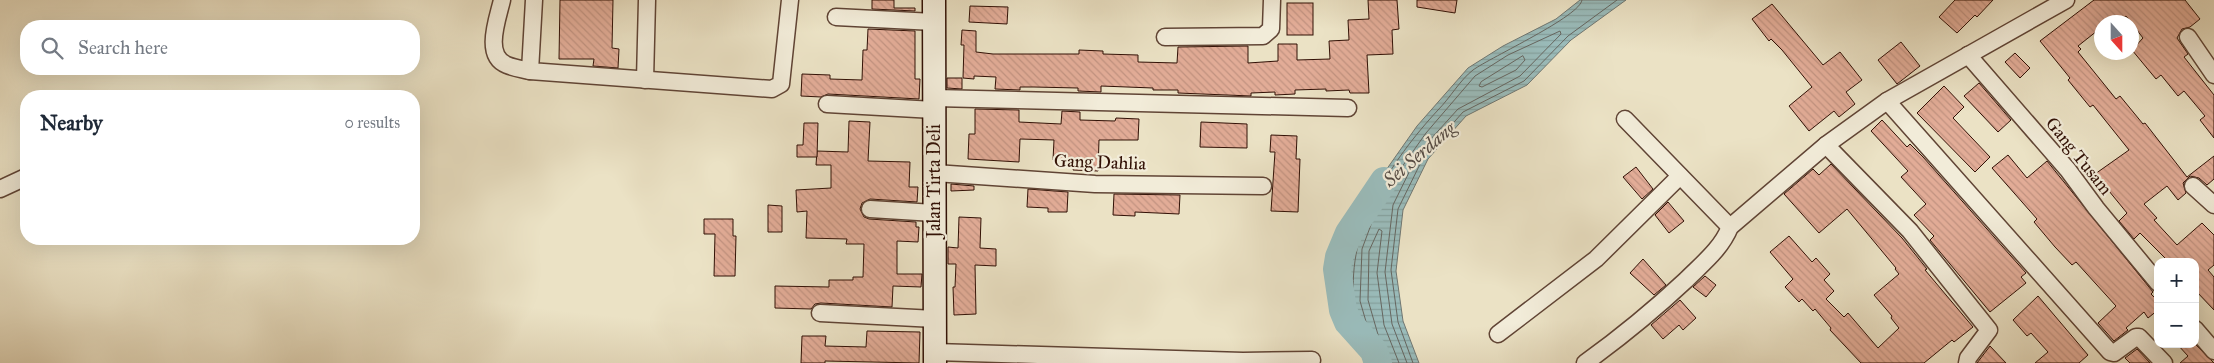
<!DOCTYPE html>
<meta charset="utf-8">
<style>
body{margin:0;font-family:"IM FELL Great Primer",serif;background:#f2f2f3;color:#1f2937}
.controls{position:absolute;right:15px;bottom:15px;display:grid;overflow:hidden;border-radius:10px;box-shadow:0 5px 20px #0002}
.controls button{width:45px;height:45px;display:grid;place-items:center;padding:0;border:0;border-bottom:1px solid #e0e1e3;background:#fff;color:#1f2937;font:25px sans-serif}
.compass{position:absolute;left:2094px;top:15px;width:45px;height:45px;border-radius:50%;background:#fff;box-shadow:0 5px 20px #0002;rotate:159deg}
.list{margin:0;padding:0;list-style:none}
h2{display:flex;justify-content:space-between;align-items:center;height:65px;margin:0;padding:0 20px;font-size:21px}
h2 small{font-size:16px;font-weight:400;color:#747a83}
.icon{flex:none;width:28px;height:28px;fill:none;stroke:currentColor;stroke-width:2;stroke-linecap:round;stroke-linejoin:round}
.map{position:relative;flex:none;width:2214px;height:363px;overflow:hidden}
.search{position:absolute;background:#fff;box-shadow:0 5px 20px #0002;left:20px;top:20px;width:400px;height:55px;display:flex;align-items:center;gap:12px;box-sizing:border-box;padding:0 18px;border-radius:20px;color:#747a83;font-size:19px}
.panel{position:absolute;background:#fff;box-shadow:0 5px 20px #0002;left:20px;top:90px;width:400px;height:155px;border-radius:20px}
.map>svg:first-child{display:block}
.water{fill:url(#water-rules);stroke:#707772}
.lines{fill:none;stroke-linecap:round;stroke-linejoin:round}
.shore{stroke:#666660;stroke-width:1}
.river{stroke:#9abcbb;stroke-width:28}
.building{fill:url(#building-back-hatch);stroke:#311005}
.street-casing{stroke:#604435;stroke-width:19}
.secondary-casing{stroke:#311005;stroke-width:25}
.street{stroke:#f2ecd9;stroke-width:16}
.secondary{stroke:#f2ecd9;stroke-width:22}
.labels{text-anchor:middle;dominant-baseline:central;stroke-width:4.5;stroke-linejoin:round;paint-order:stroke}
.street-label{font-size:18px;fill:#311005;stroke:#f2ecd9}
.water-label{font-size:19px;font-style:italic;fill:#564c45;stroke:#f2ecd9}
</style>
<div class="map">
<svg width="2214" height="363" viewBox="0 0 2214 363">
<defs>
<pattern id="water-rules" width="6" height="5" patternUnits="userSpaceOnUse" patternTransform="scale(1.25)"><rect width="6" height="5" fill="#9abcbb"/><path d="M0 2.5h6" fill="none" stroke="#85a19f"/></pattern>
<pattern id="building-back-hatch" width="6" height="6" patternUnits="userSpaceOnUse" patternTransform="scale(1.25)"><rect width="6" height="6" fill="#e2ac97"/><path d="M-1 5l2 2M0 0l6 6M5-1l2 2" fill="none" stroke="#c29381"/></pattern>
</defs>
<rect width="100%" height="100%" fill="#ebe2c5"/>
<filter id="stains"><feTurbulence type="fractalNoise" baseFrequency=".004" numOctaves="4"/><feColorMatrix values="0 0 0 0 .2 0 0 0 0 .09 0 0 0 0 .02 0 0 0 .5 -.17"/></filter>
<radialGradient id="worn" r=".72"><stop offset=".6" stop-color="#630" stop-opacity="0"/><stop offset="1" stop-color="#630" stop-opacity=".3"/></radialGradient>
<path class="water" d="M1580 0H1626L1571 40 1527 85 1466 116 1428 159 1403 210 1396 271 1403 321 1419 363H1371L1364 356 1349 302 1351 247 1372 190 1417 126 1468 68 1503 46 1556 19Z"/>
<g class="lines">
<g class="shore">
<path d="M1523 56 1525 60 1516 70 1482 87 1479 86 1481 82Z"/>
<path d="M1374 363V359L1368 352C1364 336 1356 318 1354 301 1347 228 1390 162 1438 110 1450 98 1460 80 1473 70 1491 57 1581 16 1582 0"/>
<path d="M1381 363 1380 356 1374 349 1360 301 1362 249 1382 195 1426 133 1475 76 1508 55 1560 31 1561 34 1520 76 1458 109 1419 152 1393 205 1385 272 1392 324 1407 363"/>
<path d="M1388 363 1387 353 1381 345 1368 300 1369 251 1379 229 1382 231 1377 273 1384 325 1399 363"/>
<path d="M1413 363 1398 322 1391 270 1398 209 1424 156 1463 112 1524 81 1568 36 1617 0"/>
</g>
<path class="river" d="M1378 363 1374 351 1348 322 1343 310 1337 269 1339 257 1349 233 1384 181"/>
</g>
<g class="building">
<path d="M560 0H613L612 48 619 49 618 68 593 66 594 59H559Z"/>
<path d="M872 0H894V8H915V11L872 9Z"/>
<path d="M1368 0H1397L1399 29 1392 30 1393 54 1367 55 1369 93H1350L1349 90 1326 91V89L1295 90V94L1275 95V92L1251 93V96L1178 93V90H1153V88L1101 86V92L1078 91V88L1034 87H1020V90L995 89 996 77 974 76V79L963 78 964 45H961L962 30 976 31V52L993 54H1079V50L1103 51V54L1138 55V62L1177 63 1178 47 1248 46V63L1278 61V44H1297V60L1330 59 1329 41 1349 40 1348 20 1369 19Z"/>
<path d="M1417 0H1457L1455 13 1417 7Z"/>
<path d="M1955 0H1993L1977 17 1975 15 1957 33 1939 17Z"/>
<path d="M2094 0H2185L2200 19 2190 27 2182 29 2177 38 2188 54 2184 57 2214 95V138L2200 120 2205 116 2184 91 2178 96 2161 75 2156 79 2132 50 2143 38 2126 16 2118 22H2102V27L2078 46 2081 49 2078 52 2116 99 2120 96 2143 124 2145 123 2187 177 2214 156V179L2207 185 2199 178 2190 176 2183 183 2186 193 2178 200 2167 186 2144 204 2157 218 2154 220 2177 245 2202 223 2214 235V265L2208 270 2214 277V310L2195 290V262H2169L2140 233 2134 239 2119 221 2127 213 2095 174 2129 150 2093 105 2090 107 2068 80 2070 78 2040 41Z"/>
<rect x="1287" y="3" width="26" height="32"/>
<path d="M1772 4 1823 65 1840 52 1862 80 1846 92 1855 104 1839 117 1834 111 1809 131 1789 106 1812 87 1782 50 1771 39 1769 41 1752 19Z"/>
<path d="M970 6 1008 7 1007 24 969 22Z"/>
<path d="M868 29 915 31V79H920L919 99 828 94 821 97 801 96 802 74 830 75V79L862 80 863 50H867Z"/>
<path d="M1901 42 1920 66 1897 84 1878 60Z"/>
<path d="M2015 53 2030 68 2020 78 2005 62Z"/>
<path d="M947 78H962V89L947 88Z"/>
<path d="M1979 83 2011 120 1998 132 1964 96Z"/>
<path d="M1944 86 1964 107 1953 118 1990 157 1975 172 1917 113Z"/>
<path d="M975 109 1019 110V122L1061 124 1062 111 1080 112V120L1115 121 1116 118 1139 119 1138 140H1099L1098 171 1073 170 1074 161 1053 160 1054 140 1020 139 1019 162 968 159 969 134H975Z"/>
<path d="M1882 120 1907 147 1910 144 1923 157 2026 273 2021 277 2026 283 1990 312 1930 240 1934 236 1914 215 1926 204 1901 177 1908 171 1871 131Z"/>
<path d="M849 121 870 122 868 161 910 162 909 187H918L917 202 870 199 862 203 860 209 864 217 869 219 916 222V227H919L918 242 897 241V274H922L921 287 893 286 892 307 821 303 815 304 811 309 775 308V286L829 287V280H853V277H863L864 244H846L847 239 806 238 807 211 797 212 796 190 831 188V165H816L817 151 848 152Z"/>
<path d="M1201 122 1247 124V148L1200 147Z"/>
<path d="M804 123H818L817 157H797V145H803Z"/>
<path d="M1271 135 1297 136 1296 159H1300L1298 212 1271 211 1275 152H1270Z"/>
<path d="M2008 155 2027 178 2047 161 2153 292 2151 294 2158 301V310L2148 318 2144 312 2126 328 2128 330 2114 341 2098 323 2116 306 2076 262 2072 265 2055 247 2034 222 2037 219 1992 168Z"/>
<path d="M1831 164 1902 238 1927 269 1925 270 1973 327 1954 342 1952 340 1924 363H1861L1830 330 1831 328 1815 309 1813 311 1802 299 1799 302 1785 287 1793 279 1770 252 1789 236 1812 262 1816 258 1830 274 1824 280 1834 291 1826 299 1844 317 1848 313 1878 348 1899 328 1891 318 1892 316 1874 295 1899 274 1895 269 1896 268 1847 209 1819 233 1784 194 1813 169 1819 175Z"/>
<path d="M1636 167 1653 189 1642 199 1623 177Z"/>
<path d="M951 184 974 186V190L951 191Z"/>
<path d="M1028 189 1068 192 1067 212H1048V208L1027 207Z"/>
<path d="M1114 194 1180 195 1179 214 1135 212V216L1113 215Z"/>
<path d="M1668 202 1684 221 1669 233 1655 215Z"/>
<path d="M768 205 782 206V232H768Z"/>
<path d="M959 217 981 218 980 248 996 249V266L975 265 976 314 954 315 953 287H955L956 264H948V247L958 248Z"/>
<path d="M704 219H733V236H736L735 276H714L715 234H704Z"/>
<path d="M1643 259 1666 285 1654 295 1630 273Z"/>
<path d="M1705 276 1716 285 1706 297 1693 287Z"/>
<path d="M2038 296 2088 355 2079 363H2035L2048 352 2031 333 2027 336 2013 320Z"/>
<path d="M1680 300 1696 318 1683 330 1679 325 1663 339 1651 325Z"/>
<path d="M867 331 920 332 919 363 825 361V363H801L802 336H826L825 346 866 347Z"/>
<path d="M2177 344H2195L2214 363H2180L2188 356Z"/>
<path d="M1990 346 2006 363H1977Z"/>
<path d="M2137 349 2150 363H2130L2125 358Z"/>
</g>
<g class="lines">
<g class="street-casing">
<g id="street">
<path d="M502 0C498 18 483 56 507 65 514 68 522 69 530 71"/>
<path d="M534 0 530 71 772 89 781 84 790 0"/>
<path d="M836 17 934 22"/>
<path d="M1165 37 1263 36 1271 29 1272 0"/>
<path d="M2188 37 2214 75"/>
<path d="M1968 55 2068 170 2096 208 2158 283"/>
<path d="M645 80 647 0"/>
<path d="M935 98 1348 108"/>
<path d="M1887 101 2110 352 2114 353 2136 337H2139L2164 363"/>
<path d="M827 104 934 110"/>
<path d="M1625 119 1730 227"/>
<path d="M935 173 1095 184 1263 186"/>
<path d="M2193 186 2214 205"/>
<path d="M0 189 26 177"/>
<path d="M870 209 934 213"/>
<path d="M820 313 935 319"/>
<path d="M2195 329 2214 351"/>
<path d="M1498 334 1596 259 1680 176"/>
<path d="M935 352 1243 361 1312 360"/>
<path d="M1585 363C1621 337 1654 310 1686 280 1703 263 1721 249 1730 227L1826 145"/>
<path d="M1967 363 1968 358 1989 330 1910 231 1826 145 1887 101 2066 0"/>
</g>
</g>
<g class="secondary-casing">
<path id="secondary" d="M934 0 935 363"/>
</g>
<use href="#street" class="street"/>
<use href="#secondary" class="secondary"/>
</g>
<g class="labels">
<g class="street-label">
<text transform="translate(2079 156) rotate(51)">Gang Tusam</text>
<text transform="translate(1100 162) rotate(2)">Gang Dahlia</text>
<text transform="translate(934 181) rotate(-90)">Jalan Tirta Deli</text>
</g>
<g class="water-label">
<text transform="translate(1419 154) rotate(-41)">Sei Serdang</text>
</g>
</g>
<rect width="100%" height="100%" filter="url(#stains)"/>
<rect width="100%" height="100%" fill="url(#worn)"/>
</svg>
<div class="controls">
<button>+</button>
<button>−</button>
</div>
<svg class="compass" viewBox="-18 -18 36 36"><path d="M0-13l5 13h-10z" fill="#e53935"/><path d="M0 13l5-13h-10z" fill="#747a83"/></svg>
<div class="search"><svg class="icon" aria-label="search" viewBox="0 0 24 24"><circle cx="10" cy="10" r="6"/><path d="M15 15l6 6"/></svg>Search here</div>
<section class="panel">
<h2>Nearby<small>0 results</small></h2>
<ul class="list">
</ul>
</section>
</div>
